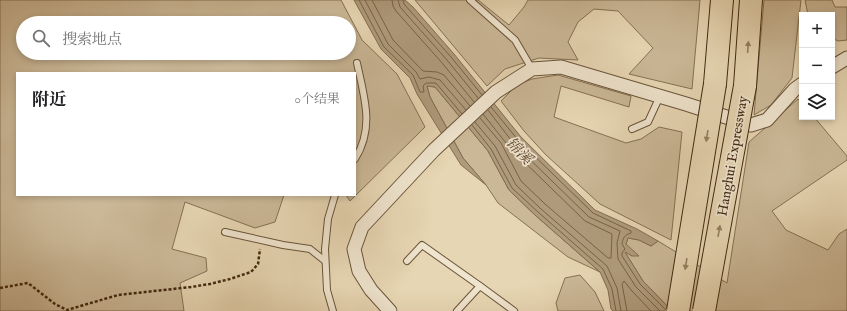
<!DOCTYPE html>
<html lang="zh">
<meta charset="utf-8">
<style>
body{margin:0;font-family:"IM FELL English","Noto Serif SC",serif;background:#f2f2f2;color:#202124}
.controls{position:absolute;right:12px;top:12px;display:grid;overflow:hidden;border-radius:0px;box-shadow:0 2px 6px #0003}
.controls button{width:36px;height:36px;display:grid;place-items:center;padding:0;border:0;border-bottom:1px solid #e0e0e0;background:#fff;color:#202124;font:20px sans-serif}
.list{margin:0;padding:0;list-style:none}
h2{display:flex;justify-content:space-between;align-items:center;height:52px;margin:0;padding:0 16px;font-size:17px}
h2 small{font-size:13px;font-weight:400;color:#757577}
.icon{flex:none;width:22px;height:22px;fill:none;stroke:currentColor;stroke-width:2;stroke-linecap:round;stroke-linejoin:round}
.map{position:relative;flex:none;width:847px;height:311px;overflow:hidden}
.search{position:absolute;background:#fff;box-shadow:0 2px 6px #0003;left:16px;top:16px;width:340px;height:44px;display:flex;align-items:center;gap:10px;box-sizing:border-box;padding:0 14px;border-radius:22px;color:#757577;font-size:15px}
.panel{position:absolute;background:#fff;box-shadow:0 2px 6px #0003;left:16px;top:72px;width:340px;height:124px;border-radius:0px}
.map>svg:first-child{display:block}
.green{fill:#cbb897;stroke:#867054;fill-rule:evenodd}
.water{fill:#af9b7c;stroke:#836d51}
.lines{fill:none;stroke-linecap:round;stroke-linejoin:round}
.shore{stroke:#786246;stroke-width:1}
.lane-casing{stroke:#6a543a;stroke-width:8}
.street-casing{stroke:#6a543a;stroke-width:15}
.highway-casing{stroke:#412811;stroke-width:24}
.path{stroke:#412811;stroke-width:2.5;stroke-dasharray:3 2;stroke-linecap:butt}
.lane{stroke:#efe4ce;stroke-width:6}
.street{stroke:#efe4ce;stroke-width:13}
.highway{stroke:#e7d6b3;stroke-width:22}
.highway-bridge-casing{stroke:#412811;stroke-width:24;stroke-linecap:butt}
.highway-bridge{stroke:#e7d6b3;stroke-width:22}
.oneway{fill:#947f62}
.labels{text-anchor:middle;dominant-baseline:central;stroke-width:3.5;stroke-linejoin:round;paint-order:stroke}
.street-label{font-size:14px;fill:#412811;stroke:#efe4ce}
.water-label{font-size:15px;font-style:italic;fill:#624a31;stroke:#efe4ce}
</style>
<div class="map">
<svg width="847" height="311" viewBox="0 0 847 311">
<rect width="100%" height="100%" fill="#e7d6b3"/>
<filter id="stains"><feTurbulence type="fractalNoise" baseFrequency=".005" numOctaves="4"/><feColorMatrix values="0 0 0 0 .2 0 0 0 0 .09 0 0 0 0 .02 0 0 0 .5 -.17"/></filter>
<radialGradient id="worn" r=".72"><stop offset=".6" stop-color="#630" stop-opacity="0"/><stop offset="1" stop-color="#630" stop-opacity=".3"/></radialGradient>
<g class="green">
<path d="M0 0H341L362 40 397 74 425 127 350 201 346 195H355V73H17V195H284L275 222 255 228 185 202 172 249 206 258 207 271 180 283 184 311H0ZM23 23H349V53H23Z"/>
<path d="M415 0H478L509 25 524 7 528 0H700L692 89 629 74 653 48 618 11 594 9 578 22 568 42 578 60 539 58 505 69 487 86Z"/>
<path d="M764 0H801L792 78 771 105 754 115Z"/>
<path d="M805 0H832L835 7H847V40L838 41 832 38V15H808Z"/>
<path d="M558 75 631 96 629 107 561 86 554 117 626 143 641 139 659 127 682 132 671 240 600 204 546 155 524 131 501 101 517 85 532 79Z"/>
<path d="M427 86 435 87 488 151 509 190 535 215 600 272 568 257 498 203 486 185 463 158 430 97Z"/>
<path d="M798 99 802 104V117H814L847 156V160L772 211 786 230 828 250 839 234 847 229V311H672L643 281 624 251 632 256 626 244 628 238 639 240 651 246 658 241 727 283 749 142Z"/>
<path d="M580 275 595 292 604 311H558L556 303 565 278Z"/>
</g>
<path class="water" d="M354 0H405L413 7 454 54 521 137 595 210 637 229 658 241 651 246 639 240 628 238 626 244 639 256H632L625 252 643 281 672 311H613L611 309 608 290 600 272 535 215 509 190 488 151 435 87 427 86 430 97 463 158 486 185 461 165 417 94 410 78 381 49Z"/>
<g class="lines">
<g class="shore">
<path d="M359 0 384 47 413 75 420 92H424L423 86 426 83H436L462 114"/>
<path d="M365 0 388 44 416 72 420 79 429 77 440 80 466 110"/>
<path d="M372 0 393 40 423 71 437 72 444 75 470 106"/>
<path d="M392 0 393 6 396 11 443 64 474 102"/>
<path d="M398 0 400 7 447 60 478 98"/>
<path d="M403 0 404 4 451 57 482 95"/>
<path d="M491 107 518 140 593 213 631 231V233C625 235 623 237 622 244L625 249 622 253V256L640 284 666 310"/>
<path d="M488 110 514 144 589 217 620 231 617 243 618 259 636 287 660 311"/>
<path d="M480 118 501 143 521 181 545 204 608 258H611L612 234 585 221 510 148 483 114"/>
<path d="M475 122 495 146 516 185 541 209 607 266 617 288 621 311"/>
<path d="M472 125 491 149 512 188 538 212 603 269 612 289 616 311"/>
<path d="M627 311 622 284 624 281 632 291 651 311"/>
</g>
<g class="lane-casing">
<g id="lane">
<path d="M470 0 515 40 532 69"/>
<path d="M632 129 648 122 660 96"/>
<path d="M355 159C375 127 364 97 357 63"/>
<path d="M225 232 283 245 310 249 325 261"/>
<path d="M407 261 422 245 480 286"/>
<path d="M333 311 327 290 325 249 328 219 335 195"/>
<path d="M457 311 480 286 514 311"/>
</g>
</g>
<g class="street-casing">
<g id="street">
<path d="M832 67 847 58"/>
<path d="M390 311 371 290 359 271 354 249 362 227 434 150 496 92 532 69 561 67 686 104 751 125 767 120 795 89 802 84"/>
</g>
</g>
<g class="highway-casing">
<g id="highway">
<path d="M715 84 722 0"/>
<path d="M745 86 751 0"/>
</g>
</g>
<path class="path" d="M0 288 28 283 55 304 67 310 118 295 191 287 210 284 230 279 251 272 258 264 260 249"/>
<use href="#lane" class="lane"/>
<use href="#street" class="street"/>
<use href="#highway" class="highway"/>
<g class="highway-bridge-casing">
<g id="highway-bridge">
<path d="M678 311 715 84"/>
<path d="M704 311 745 86"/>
</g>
</g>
<use href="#highway-bridge" class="highway-bridge"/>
</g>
<defs><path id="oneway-solid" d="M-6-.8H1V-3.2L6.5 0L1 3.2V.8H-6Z"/></defs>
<g class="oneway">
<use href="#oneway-solid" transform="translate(748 47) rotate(-86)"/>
<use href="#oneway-solid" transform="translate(707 136) rotate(99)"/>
<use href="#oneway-solid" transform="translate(719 231) rotate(-80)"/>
<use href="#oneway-solid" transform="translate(686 264) rotate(99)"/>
</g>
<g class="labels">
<g class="street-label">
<text transform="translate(733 156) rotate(-80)">Hanghui Expressway</text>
</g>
<g class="water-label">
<text transform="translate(519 151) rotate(46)">锦溪</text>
</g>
</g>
<rect width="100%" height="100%" filter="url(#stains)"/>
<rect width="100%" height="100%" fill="url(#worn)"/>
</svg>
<div class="controls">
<button>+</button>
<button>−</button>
<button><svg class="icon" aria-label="layers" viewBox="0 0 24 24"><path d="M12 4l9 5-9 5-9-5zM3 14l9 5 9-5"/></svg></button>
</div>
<div class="search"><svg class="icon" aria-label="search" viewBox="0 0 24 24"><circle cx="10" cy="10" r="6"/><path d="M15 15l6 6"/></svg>搜索地点</div>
<section class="panel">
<h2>附近<small>0个结果</small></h2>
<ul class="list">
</ul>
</section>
</div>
